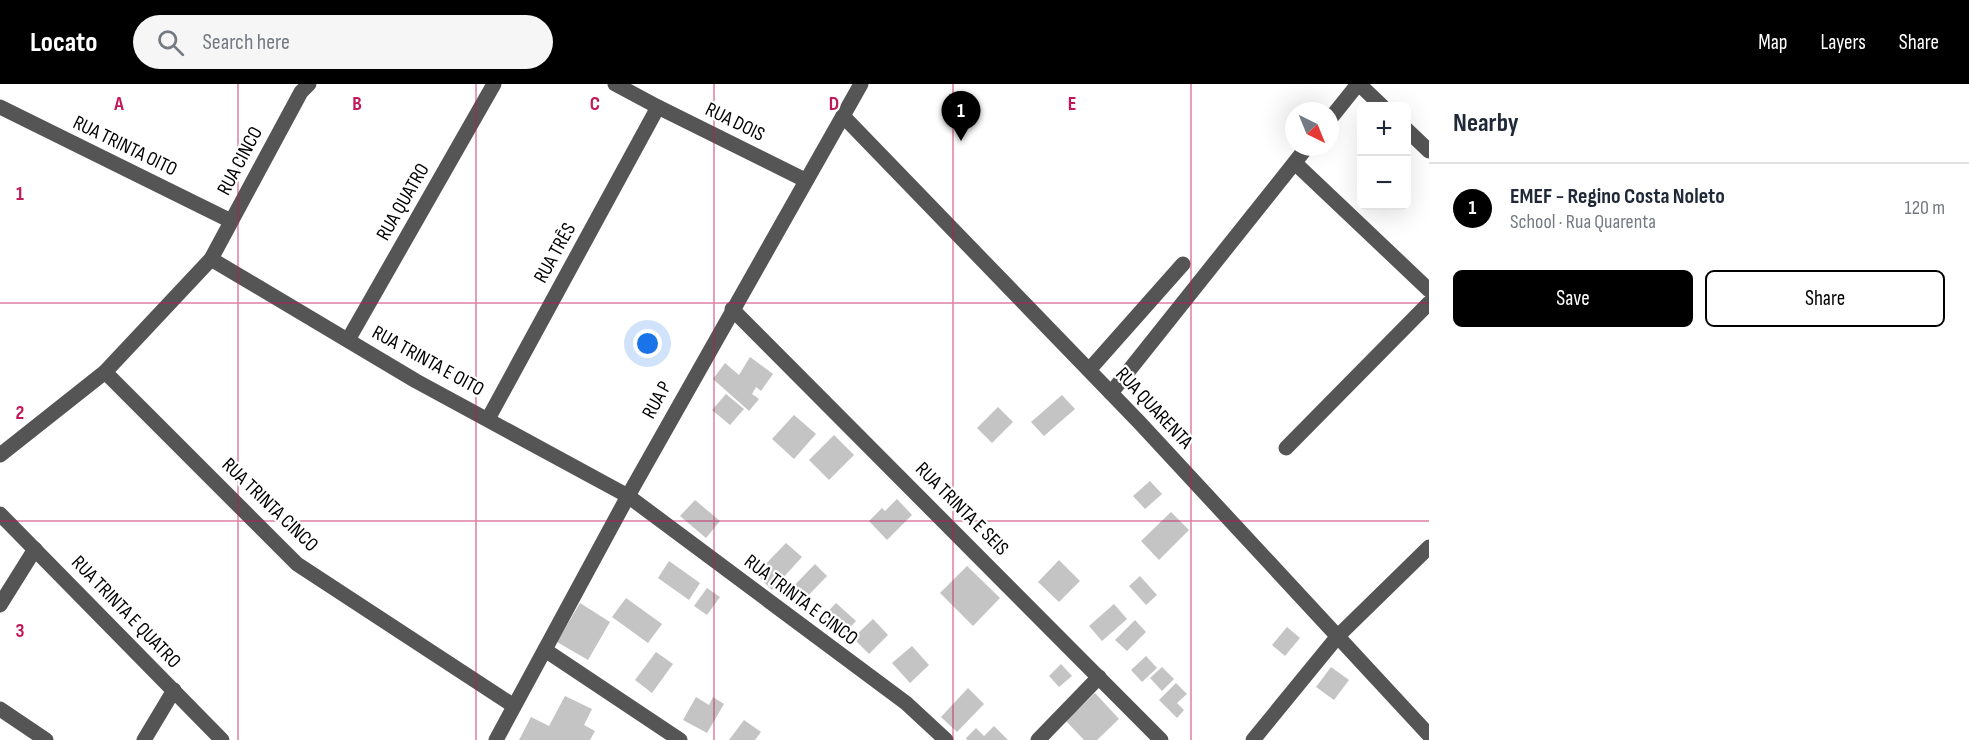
<!DOCTYPE html>
<meta charset="utf-8">
<style>
body{margin:0;font-family:"Sofia Sans Condensed",sans-serif;background:#f6f6f7;color:#1f2937}
.controls{position:absolute;right:18px;top:18px;display:grid;overflow:hidden;border-radius:9px;box-shadow:0 6px 24px #0002}
.controls button{width:54px;height:54px;display:grid;place-items:center;padding:0;border:0;border-bottom:2px solid #e0e1e3;background:#fff;color:#1f2937;font:30px sans-serif}
.compass{position:absolute;left:1285px;top:18px;width:54px;height:54px;border-radius:50%;background:#fff;box-shadow:0 6px 24px #0002;rotate:137deg}
.you{position:absolute;left:648px;top:260px;width:21px;height:21px;margin:-15px;border:4px solid #fff;border-radius:50%;background:#1a73e8;box-shadow:0 0 0 9px #1a73e833}
.badge{display:grid;place-items:center;width:39px;height:39px;border-radius:50%;background:#000;color:#fff;font-size:20px;font-weight:700}
.pin{position:absolute;translate:-50% -50px;filter:drop-shadow(0 2px 3px #0008)}
.pin::after{content:'';position:absolute;top:32px;width:21px;height:18px;background:inherit;clip-path:polygon(0 0,100% 0,50% 100%)}
.list{margin:0;padding:0;list-style:none}
h2{display:flex;justify-content:space-between;align-items:center;height:78px;margin:0;padding:0 24px;font-size:26px}
h2 small{font-size:20px;font-weight:400;color:#747a83}
.list li{display:grid;grid-template-columns:39px 1fr auto;gap:18px;align-items:center;box-sizing:border-box;height:90px;padding:0 24px;border-top:2px solid #e0e1e3}
.list b{display:block;font-size:22px;white-space:nowrap}
.list p{margin:0;font-size:20px;white-space:nowrap;color:#747a83}
.list em{font-size:20px;font-style:normal;color:#747a83}
.actions{display:flex;gap:12px;padding:18px 24px}
.actions a{flex:1;padding:14px 0;border:2px solid #000;border-radius:9px;text-align:center;font-size:21px;color:#000}
.actions .main{background:#000;color:#fff}
.icon{flex:none;width:33px;height:33px;fill:none;stroke:currentColor;stroke-width:2;stroke-linecap:round;stroke-linejoin:round}
.map{position:relative;flex:none;width:1429px;height:656px;overflow:hidden}
header{display:flex;align-items:center;gap:36px;box-sizing:border-box;height:84px;padding:0 30px;background:#000;color:#fff}
header strong{font-size:28px}
nav{display:flex;gap:33px;margin-inline-start:auto;font-size:21px}
.search{width:420px;height:54px;background:#f6f6f7;display:flex;align-items:center;gap:15px;box-sizing:border-box;padding:0 21px;border-radius:33px;color:#747a83;font-size:22px}
main{display:flex}
aside{flex:1;background:#fff}
.map>svg:first-child{display:block}
.building{fill:#c4c4c4}
.lines{fill:none;stroke-linecap:round;stroke-linejoin:round}
.minor{stroke:#555;stroke-width:15}
.grid{fill:none;stroke:#c2185b;stroke-width:1.5;stroke-opacity:0.55}
.labels{text-anchor:middle;dominant-baseline:central;stroke-width:4.5;stroke-linejoin:round;paint-order:stroke}
.street-label{font-size:20px;fill:#000;stroke:#fff}
.grid-label{font-size:20px;text-anchor:middle;font-weight:bold;fill:#c2185b;stroke:#fff;stroke-width:4.5;stroke-linejoin:round;paint-order:stroke}
</style>
<header>
<strong>Locato</strong>
<div class="search"><svg class="icon" aria-label="search" viewBox="0 0 24 24"><circle cx="10" cy="10" r="6"/><path d="M15 15l6 6"/></svg>Search here</div>
<nav><a>Map</a><a>Layers</a><a>Share</a></nav>
</header>
<main>
<div class="map">
<svg width="1429" height="656" viewBox="0 0 1429 656">
<rect width="100%" height="100%" fill="#fff"/>
<g class="building">
<path d="M750 273 773 290 761 307 756 303 752 310 759 315 749 327 713 295 725 279 739 291Z"/>
<path d="M726 310 744 325 730 341 712 326Z"/>
<path d="M1062 311 1075 325 1044 352 1031 338Z"/>
<path d="M998 323 1013 338 992 359 977 344Z"/>
<path d="M794 331 816 350 794 375 772 355Z"/>
<path d="M834 351 854 371 829 396 809 376Z"/>
<path d="M1150 397 1162 410 1145 425 1133 412Z"/>
<path d="M897 415 912 431 887 456 869 437 882 424 885 427Z"/>
<path d="M695 416 720 437 706 454 680 432Z"/>
<path d="M1171 428 1189 446 1159 476 1141 457Z"/>
<path d="M786 459 802 473 772 506 756 490Z"/>
<path d="M1059 476 1080 497 1059 518 1038 498Z"/>
<path d="M669 477 700 499 689 516 658 494Z"/>
<path d="M815 480 827 492 799 521 787 509Z"/>
<path d="M967 482 1000 514 973 542 940 509Z"/>
<path d="M1140 492 1157 511 1146 521 1129 502Z"/>
<path d="M707 504 720 513 707 531 694 522Z"/>
<path d="M626 514 662 540 648 559 612 533Z"/>
<path d="M580 519 610 538 588 576 557 558Z"/>
<path d="M836 519 856 537 841 553 822 534Z"/>
<path d="M1114 520 1127 535 1102 557 1089 542Z"/>
<path d="M873 535 888 551 869 570 853 554Z"/>
<path d="M1135 536 1146 548 1127 567 1115 556Z"/>
<path d="M1287 543 1300 554 1285 572 1272 561Z"/>
<path d="M912 562 929 581 910 599 892 579Z"/>
<path d="M656 568 673 580 652 609 635 596Z"/>
<path d="M1146 572 1157 584 1142 598 1131 586Z"/>
<path d="M1061 580 1072 592 1059 603 1049 592Z"/>
<path d="M1162 583 1174 595 1162 607 1150 594Z"/>
<path d="M1331 583 1349 596 1334 616 1316 603Z"/>
<path d="M1176 599 1187 610 1177 619 1184 626 1177 634 1159 616Z"/>
<path d="M968 604 984 620 957 648 941 633Z"/>
<path d="M1095 609 1119 635 1097 656H1084L1066 637Z"/>
<path d="M565 612 592 625 584 641 595 647 590 656H519L531 633 549 642Z"/>
<path d="M696 613 709 621 713 613 724 620 707 649 683 636Z"/>
<path d="M744 636 761 648 755 656H729Z"/>
<path d="M994 642 1008 656H967L966 654 976 644 984 652Z"/>
</g>
<g class="lines">
<g class="minor">
<path d="M615 0 658 23 805 96"/>
<path d="M1359 0 1382 22"/>
<path d="M0 23 231 137"/>
<path d="M843 32 1139 338 1429 651"/>
<path d="M1330 35 1358 0"/>
<path d="M1406 45 1429 67"/>
<path d="M1295 79 1429 206"/>
<path d="M211 175 416 297 628 412 906 619 946 656"/>
<path d="M732 225 1161 656"/>
<path d="M348 256 494 0"/>
<path d="M1089 286 1183 180"/>
<path d="M105 288 297 480 514 622"/>
<path d="M1111 309 1307 63"/>
<path d="M488 335 658 23"/>
<path d="M1286 364 1429 219"/>
<path d="M0 371 105 288 211 175 301 8 309 0"/>
<path d="M0 430 222 656"/>
<path d="M0 521 35 465"/>
<path d="M545 566 680 656"/>
<path d="M0 625 46 656"/>
<path d="M144 656 174 606"/>
<path d="M496 656 628 412 861 0"/>
<path d="M1038 656 1099 593"/>
<path d="M1253 656 1338 552 1429 463"/>
</g>
</g>
<path class="grid" d="M238 0V656M476 0V656M714 0V656M953 0V656M1191 0V656M0 219H1429M0 437H1429"/>
<g class="labels">
<g class="street-label">
<text transform="translate(735 38) rotate(26)">RUA DOIS</text>
<text transform="translate(125 62) rotate(26)">RUA TRINTA OITO</text>
<text transform="translate(240 77) rotate(-62)">RUA CINCO</text>
<text transform="translate(403 118) rotate(-60)">RUA QUATRO</text>
<text transform="translate(555 169) rotate(-61)">RUA TRÊS</text>
<text transform="translate(428 277) rotate(29)">RUA TRINTA E OITO</text>
<text transform="translate(657 316) rotate(-61)">RUA P</text>
<text transform="translate(1154 324) rotate(47)">RUA QUARENTA</text>
<text transform="translate(270 421) rotate(44)">RUA TRINTA CINCO</text>
<text transform="translate(962 425) rotate(45)">RUA TRINTA E SEIS</text>
<text transform="translate(801 516) rotate(37)">RUA TRINTA E CINCO</text>
<text transform="translate(126 528) rotate(46)">RUA TRINTA E QUATRO</text>
</g>
</g>
<g class="grid-label">
<text x="119" y="26">A</text>
<text x="357" y="26">B</text>
<text x="595" y="26">C</text>
<text x="834" y="26">D</text>
<text x="1072" y="26">E</text>
<text x="20" y="116">1</text>
<text x="20" y="335">2</text>
<text x="20" y="553">3</text>
</g>
</svg>
<div class="controls">
<button>+</button>
<button>−</button>
</div>
<svg class="compass" viewBox="-18 -18 36 36"><path d="M0-13l5 13h-10z" fill="#e53935"/><path d="M0 13l5-13h-10z" fill="#747a83"/></svg>
<div class="you"></div>
<div class="pin badge" style="left:961px;top:57px">1</div>
</div>
<aside>
<h2>Nearby<small></small></h2>
<ul class="list">
<li><span class="badge">1</span><div><b>EMEF - Regino Costa Noleto</b><p>School · Rua Quarenta</p></div><em>120 m</em></li>
</ul>
<div class="actions"><a class="main">Save</a><a>Share</a></div>
</aside>
</main>
